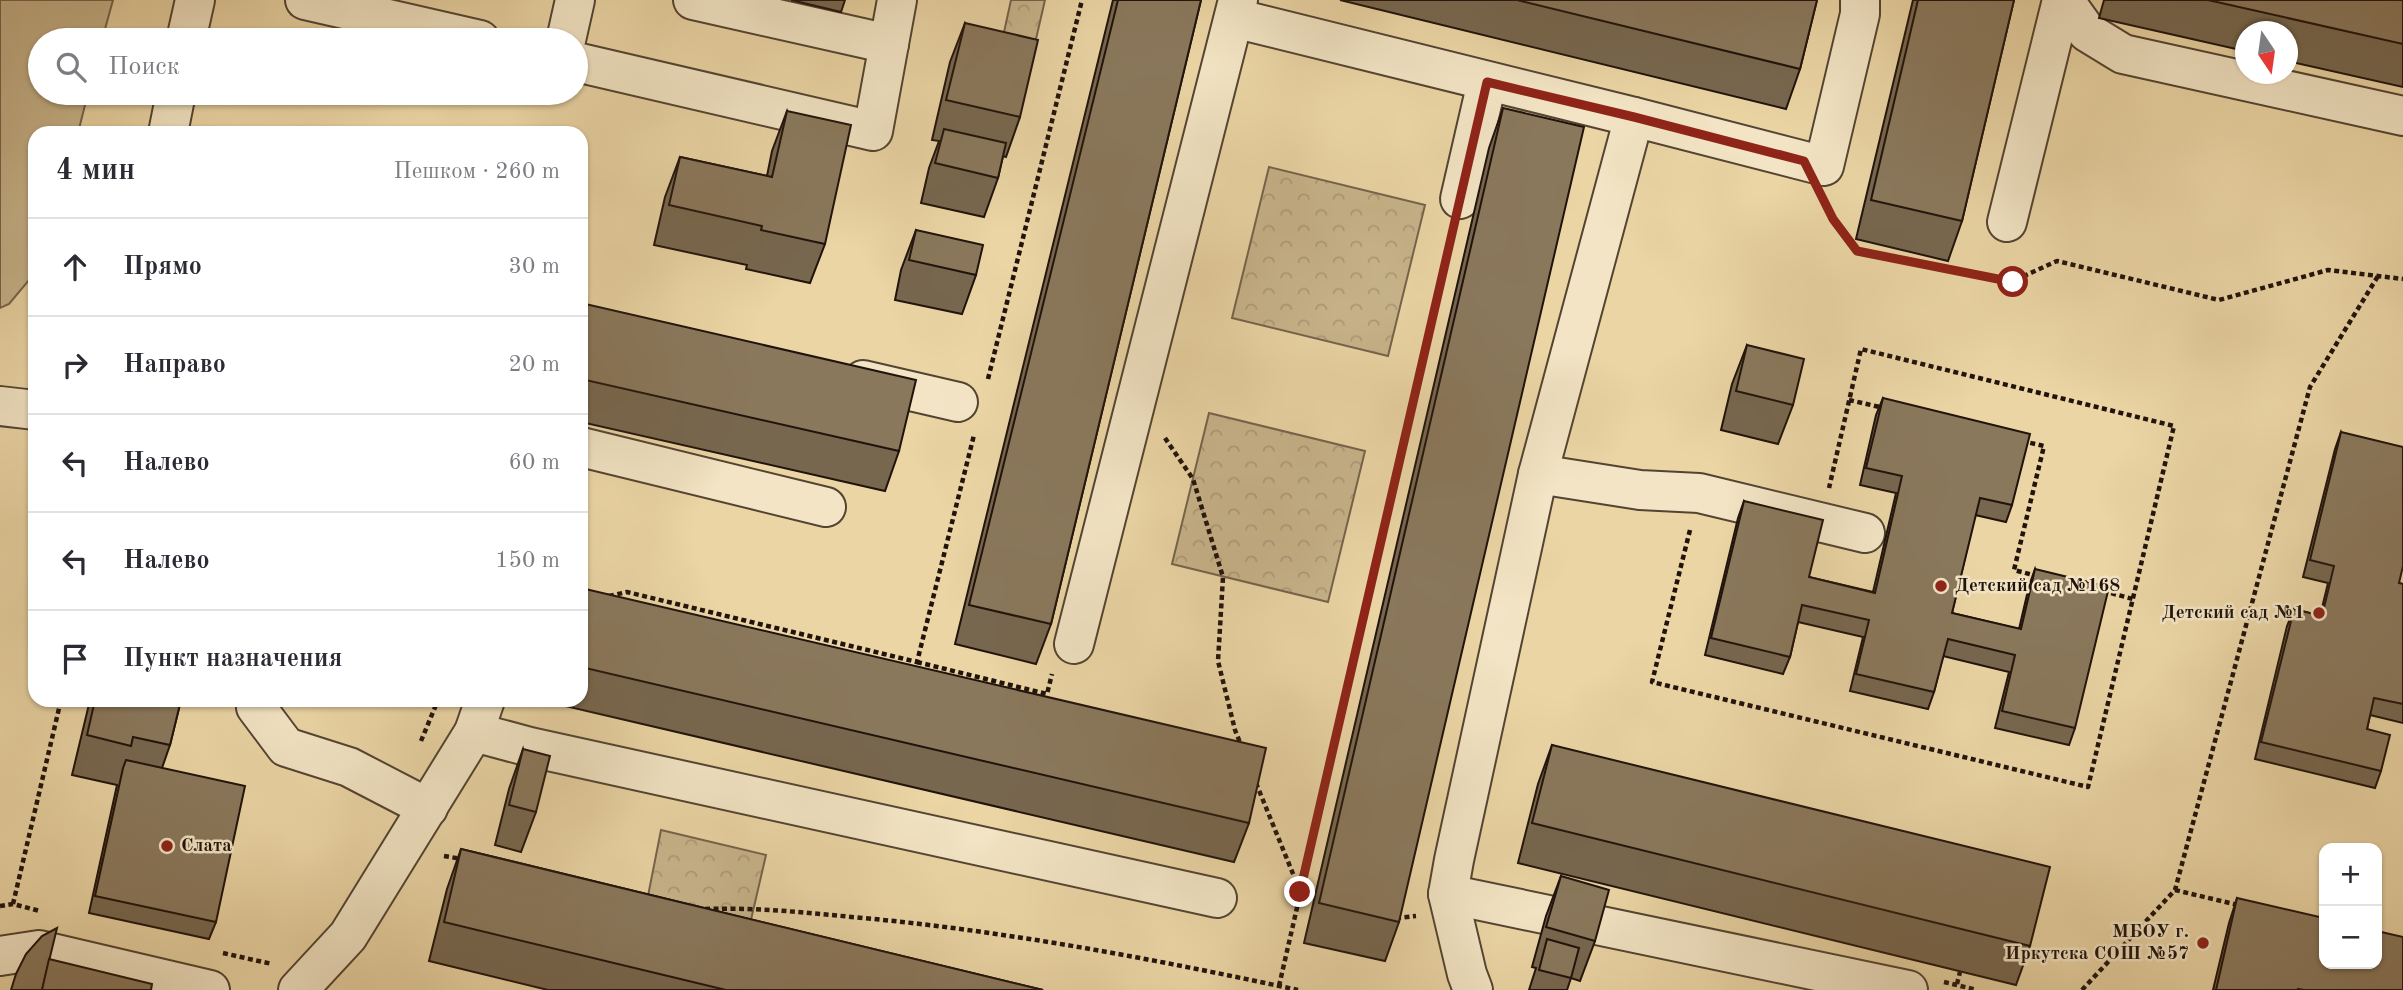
<!DOCTYPE html>
<html lang="ru">
<meta charset="utf-8">
<style>
body{margin:0;font-family:"Old Standard TT",serif;background:#f7f7f7;color:#2b2b33}
.controls{position:absolute;right:21px;bottom:21px;display:grid;overflow:hidden;border-radius:14px;box-shadow:0 2px 5px #0004}
.controls button{width:63px;height:63px;display:grid;place-items:center;padding:0;border:0;border-bottom:2px solid #e1e1e2;background:#fff;color:#2b2b33;font:35px sans-serif}
.compass{position:absolute;left:2235px;top:21px;width:63px;height:63px;border-radius:50%;background:#fff;box-shadow:0 2px 5px #0004;rotate:167deg}
.stop{position:absolute;width:21px;height:21px;margin:-16px;border:5px solid #8f2418;border-radius:50%;background:#fff}
.stop.end{background:#8f2418;border-color:#fff;box-shadow:0 2px 7px #0008}
.list{margin:0;padding:0;list-style:none}
h2{display:flex;justify-content:space-between;align-items:center;height:91px;margin:0;padding:0 28px;font-size:30px}
h2 small{font-size:23px;font-weight:400;color:#7c7c81}
.list li{display:grid;grid-template-columns:46px 1fr auto;gap:21px;align-items:center;box-sizing:border-box;height:98px;padding:0 28px;border-top:2px solid #e1e1e2}
.list b{display:block;font-size:26px;white-space:nowrap}
.list em{font-size:23px;font-style:normal;color:#7c7c81}
.icon{flex:none;width:38px;height:38px;fill:none;stroke:currentColor;stroke-width:2;stroke-linecap:round;stroke-linejoin:round}
.map{position:relative;flex:none;width:2403px;height:990px;overflow:hidden}
.search{position:absolute;background:#fff;box-shadow:0 2px 5px #0004;left:28px;top:28px;width:560px;height:77px;display:flex;align-items:center;gap:18px;box-sizing:border-box;padding:0 24px;border-radius:38px;color:#7c7c81;font-size:26px}
.panel{position:absolute;background:#fff;box-shadow:0 2px 5px #0004;left:28px;top:126px;width:560px;height:581px;border-radius:21px}
.map>svg:first-child{display:block}
.park{fill:url(#park-crowns);stroke:#74644c;stroke-width:2}
.garden{fill:#c8b48b;stroke:#74644c;stroke-width:2}
.lines{fill:none;stroke-linecap:round;stroke-linejoin:round}
.minor-casing{stroke:#534432;stroke-width:42}
.path{stroke:#20130c;stroke-width:4.5;stroke-dasharray:5 3.5;stroke-linecap:butt}
.minor{stroke:#f2e4c4;stroke-width:38}
.wall{fill:#77674f;stroke:#20130c;stroke-width:2}
.building{fill:#8a785c;stroke:#20130c;stroke-width:2}
.route{stroke:#8f2418;stroke-width:9}
.poi-dot{fill:#8f2418;stroke:#f2e4c4;stroke-width:2.5}
.labels{text-anchor:middle;dominant-baseline:central;stroke-width:5;stroke-linejoin:round;paint-order:stroke}
.poi-label{font-size:19px;font-weight:bold;fill:#20130c;stroke:#f2e4c4;text-anchor:start}
</style>
<div class="map">
<svg width="2403" height="990" viewBox="0 0 2403 990">
<defs>
<pattern id="park-crowns" width="20" height="18" patternUnits="userSpaceOnUse" patternTransform="scale(1.75)"><rect width="20" height="18" fill="#c8b48b"/><path d="M2 6a3 3 0 1 1 6 0M12 15a3 3 0 1 1 6 0" fill="none" stroke="#ac9a77"/></pattern>
</defs>
<rect width="100%" height="100%" fill="#ebd5a5"/>
<filter id="stains"><feTurbulence type="fractalNoise" baseFrequency=".00286" numOctaves="4"/><feColorMatrix values="0 0 0 0 .2 0 0 0 0 .09 0 0 0 0 .02 0 0 0 .5 -.17"/></filter>
<radialGradient id="worn" r=".72"><stop offset=".6" stop-color="#630" stop-opacity="0"/><stop offset="1" stop-color="#630" stop-opacity=".3"/></radialGradient>
<g class="park">
<path d="M1011 0H1045L1030 65 1001 46Z"/>
<path d="M1269 167 1425 205 1388 356 1232 318Z"/>
<path d="M1209 413 1365 451 1328 602 1172 564Z"/>
<path d="M661 830 766 855 747 937 645 911Z"/>
</g>
<path class="garden" d="M0 0H113L102 40H40V93H88L78 133H35V273L9 304 0 308Z"/>
<g class="lines">
<g class="minor-casing">
<g id="minor">
<path d="M305 0 480 40"/>
<path d="M693 0 889 44"/>
<path d="M2064 0 2087 32 2123 54 2403 116"/>
<path d="M1234 18 1634 117 1824 166 1860 14V0"/>
<path d="M186 40 195 0"/>
<path d="M566 40 575 0"/>
<path d="M576 62 873 131 897 0"/>
<path d="M168 133 176 93"/>
<path d="M1460 199 1487 82"/>
<path d="M2007 222 2062 0"/>
<path d="M863 380 958 402"/>
<path d="M0 406 35 410"/>
<path d="M581 447 826 507"/>
<path d="M1538 474 1640 490 1699 493 1865 533"/>
<path d="M1074 644 1238 0"/>
<path d="M258 700 256 707 286 747 349 767 428 808"/>
<path d="M474 732 530 747 1217 898"/>
<path d="M1448 894 1908 990"/>
<path d="M0 956 39 950 210 990"/>
<path d="M298 990 348 936 474 732 485 700"/>
<path d="M1473 990 1467 974 1448 894 1454 860 1538 474 1634 117"/>
</g>
</g>
<g class="path">
<path d="M1825 202 1833 219 1857 252 2013 281 2057 261 2219 300 2328 270 2403 279"/>
<path d="M988 379 1082 0"/>
<path d="M1849 400 1884 408"/>
<path d="M1165 438 1193 479 1223 577 1218 661 1235 730 1241 745"/>
<path d="M2022 441 2044 446 2014 570 2037 576"/>
<path d="M1690 530 1652 682 2088 787 2174 426 1861 349 1829 488"/>
<path d="M2103 591 2133 599"/>
<path d="M609 596 627 592 917 662 974 435"/>
<path d="M917 662 1047 694 1052 674"/>
<path d="M421 741 438 700"/>
<path d="M1256 783 1300 891"/>
<path d="M444 856 462 859"/>
<path d="M2175 890 2238 905"/>
<path d="M13 904 61 700"/>
<path d="M0 906 13 904 40 911"/>
<path d="M705 909C763 907 817 914 874 919 1017 933 1158 960 1298 990"/>
<path d="M1396 918 1416 916"/>
<path d="M223 953 272 964"/>
<path d="M1944 982 1977 990"/>
<path d="M1957 984 1960 972"/>
<path d="M1279 986 1452 234"/>
<path d="M2082 990 2175 890 2310 387 2378 276"/>
</g>
<use href="#minor" class="minor"/>
</g>
<g class="wall">
<path d="M791 0H845L841 12Z"/>
<path d="M1113 0H1201L1051 624 1036 664 955 644Z"/>
<path d="M1340 0H1817L1800 69 1786 109Z"/>
<path d="M1913 0H2014L1962 221 1948 261 1856 239Z"/>
<path d="M2104 0H2403V87L2287 61V32H2245V51L2099 18Z"/>
<path d="M965 23 1020 117 1006 157 1003 156 998 178 984 217 921 203 929 168 939 141 932 140 950 62Z"/>
<path d="M1503 108 1399 922 1385 961 1304 943 1489 148Z"/>
<path d="M787 111 825 244 810 283 746 269 747 265 654 245 665 197 680 157 767 176 772 151Z"/>
<path d="M916 230 976 275 962 314 895 300 901 270Z"/>
<path d="M581 303 899 451 885 491 581 422Z"/>
<path d="M1747 345 1793 405 1778 444 1721 430 1732 384Z"/>
<path d="M1883 398 2012 505 2006 522 1975 515 1952 613 2019 629 2029 586 2035 569 2075 728 2069 745 1995 728 2009 672 1943 656 1934 692 1928 709 1850 691 1863 637 1798 622 1790 657 1783 674 1705 655 1738 518 1744 501 1809 577 1873 592 1896 493 1860 485 1876 415Z"/>
<path d="M2341 432 2399 583 2403 584V723L2370 715 2367 729 2381 771 2375 788 2255 759 2287 626 2294 609 2320 616 2328 583 2303 577 2335 449Z"/>
<path d="M581 588 1249 823 1234 862 548 702V700H581Z"/>
<path d="M90 700H181L170 745 162 768 216 922 209 939 89 913 117 785 72 775Z"/>
<path d="M1552 745 2030 946 2016 985 1518 863 1538 784Z"/>
<path d="M523 749 536 812 521 852 495 845 509 789Z"/>
<path d="M461 849 1043 990H548L429 961 447 889Z"/>
<path d="M1561 876 1595 941 1580 981 1571 978 1567 990H1529L1536 968 1532 967 1546 916Z"/>
<path d="M2237 898 2403 990H2213L2229 923Z"/>
</g>
<g class="building">
<path d="M1118 0H1201L1051 624 969 605Z"/>
<path d="M1517 0H1817L1800 69Z"/>
<path d="M1918 0H2014L1962 221 1871 200Z"/>
<path d="M2208 0H2403V44Z"/>
<path d="M965 23 1038 40 1020 117 946 100Z"/>
<path d="M1503 108 1584 127 1399 922 1319 903Z"/>
<path d="M787 111 851 125 825 244 761 230 762 226 669 205 680 157 772 177Z"/>
<path d="M944 129 1006 143 998 178 935 163Z"/>
<path d="M916 230 983 245 976 275 909 260Z"/>
<path d="M581 303 916 380 899 451 581 379Z"/>
<path d="M1747 345 1804 359 1793 405 1736 391Z"/>
<path d="M1883 398 2030 434 2012 505 1980 498 1952 613 2021 629 2035 569 2109 587 2075 728 2002 711 2015 655 1948 639 1934 692 1856 674 1869 620 1802 605 1790 657 1711 638 1744 501 1823 520 1809 577 1875 593 1902 476 1866 468Z"/>
<path d="M2341 432 2403 447V566L2399 583 2403 584V704L2374 698 2367 729 2390 735 2381 771 2261 742 2294 609 2322 616 2334 566 2310 560Z"/>
<path d="M581 588 1266 748 1249 823 581 667Z"/>
<path d="M95 700H181L170 745 133 737 131 746 87 735Z"/>
<path d="M1552 745 2050 867 2030 946 1532 823Z"/>
<path d="M523 749 550 756 536 812 509 805Z"/>
<path d="M126 760 245 786 216 922 95 896 123 768Z"/>
<path d="M461 849 1043 990H726L444 922Z"/>
<path d="M1561 876 1609 890 1595 941 1546 927Z"/>
<path d="M2237 898 2324 918V964H2377V931L2403 937V990H2304L2298 989V990H2216Z"/>
<path d="M57 928 42 990H11L16 974 26 954 42 936Z"/>
<path d="M1547 939 1579 948 1571 978 1539 970Z"/>
<path d="M49 959 152 984 151 990H42Z"/>
</g>
<g class="lines">
<path class="route" d="M1300 892 1487 82 1634 117 1804 161 1833 219 1857 251 2013 282"/>
</g>
<g class="poi-dot">
<circle cx="1941" cy="586" r="7"/>
<circle cx="2319" cy="613" r="7"/>
<circle cx="167" cy="846" r="7"/>
<circle cx="2203" cy="943" r="7"/>
</g>
<g class="labels">
<g class="poi-label">
<text x="1955" y="586">Детский сад №168</text>
<text x="2305" y="613" text-anchor="end">Детский сад №1</text>
<text x="181" y="846">Слата</text>
<text x="2189" y="932" text-anchor="end">МБОУ г.<tspan x="2189" dy="22">Иркутска СОШ №57</tspan></text>
</g>
</g>
<rect width="100%" height="100%" filter="url(#stains)"/>
<rect width="100%" height="100%" fill="url(#worn)"/>
</svg>
<div class="controls">
<button>+</button>
<button>−</button>
</div>
<svg class="compass" viewBox="-18 -18 36 36"><path d="M0-13l5 13h-10z" fill="#e53935"/><path d="M0 13l5-13h-10z" fill="#7c7c81"/></svg>
<div class="stop" style="left:2013px;top:282px"></div>
<div class="stop end" style="left:1300px;top:892px"></div>
<div class="search"><svg class="icon" aria-label="search" viewBox="0 0 24 24"><circle cx="10" cy="10" r="6"/><path d="M15 15l6 6"/></svg>Поиск</div>
<section class="panel">
<h2>4 мин<small>Пешком · 260 m</small></h2>
<ul class="list">
<li><svg class="icon" aria-label="ahead" viewBox="0 0 24 24"><path d="M12 20V5M6 11l6-6 6 6"/></svg><div><b>Прямо</b></div><em>30 m</em></li>
<li><svg class="icon" aria-label="right" viewBox="0 0 24 24"><path d="M7 20v-9h11M14 6l5 5-5 5"/></svg><div><b>Направо</b></div><em>20 m</em></li>
<li><svg class="icon" aria-label="left" viewBox="0 0 24 24"><path d="M17 20v-9H6M10 6l-5 5 5 5"/></svg><div><b>Налево</b></div><em>60 m</em></li>
<li><svg class="icon" aria-label="left" viewBox="0 0 24 24"><path d="M17 20v-9H6M10 6l-5 5 5 5"/></svg><div><b>Налево</b></div><em>150 m</em></li>
<li><svg class="icon" aria-label="arrive" viewBox="0 0 24 24"><path d="M6 21V4h12l-3 4 3 4H6"/></svg><div><b>Пункт назначения</b></div></li>
</ul>
</section>
</div>
